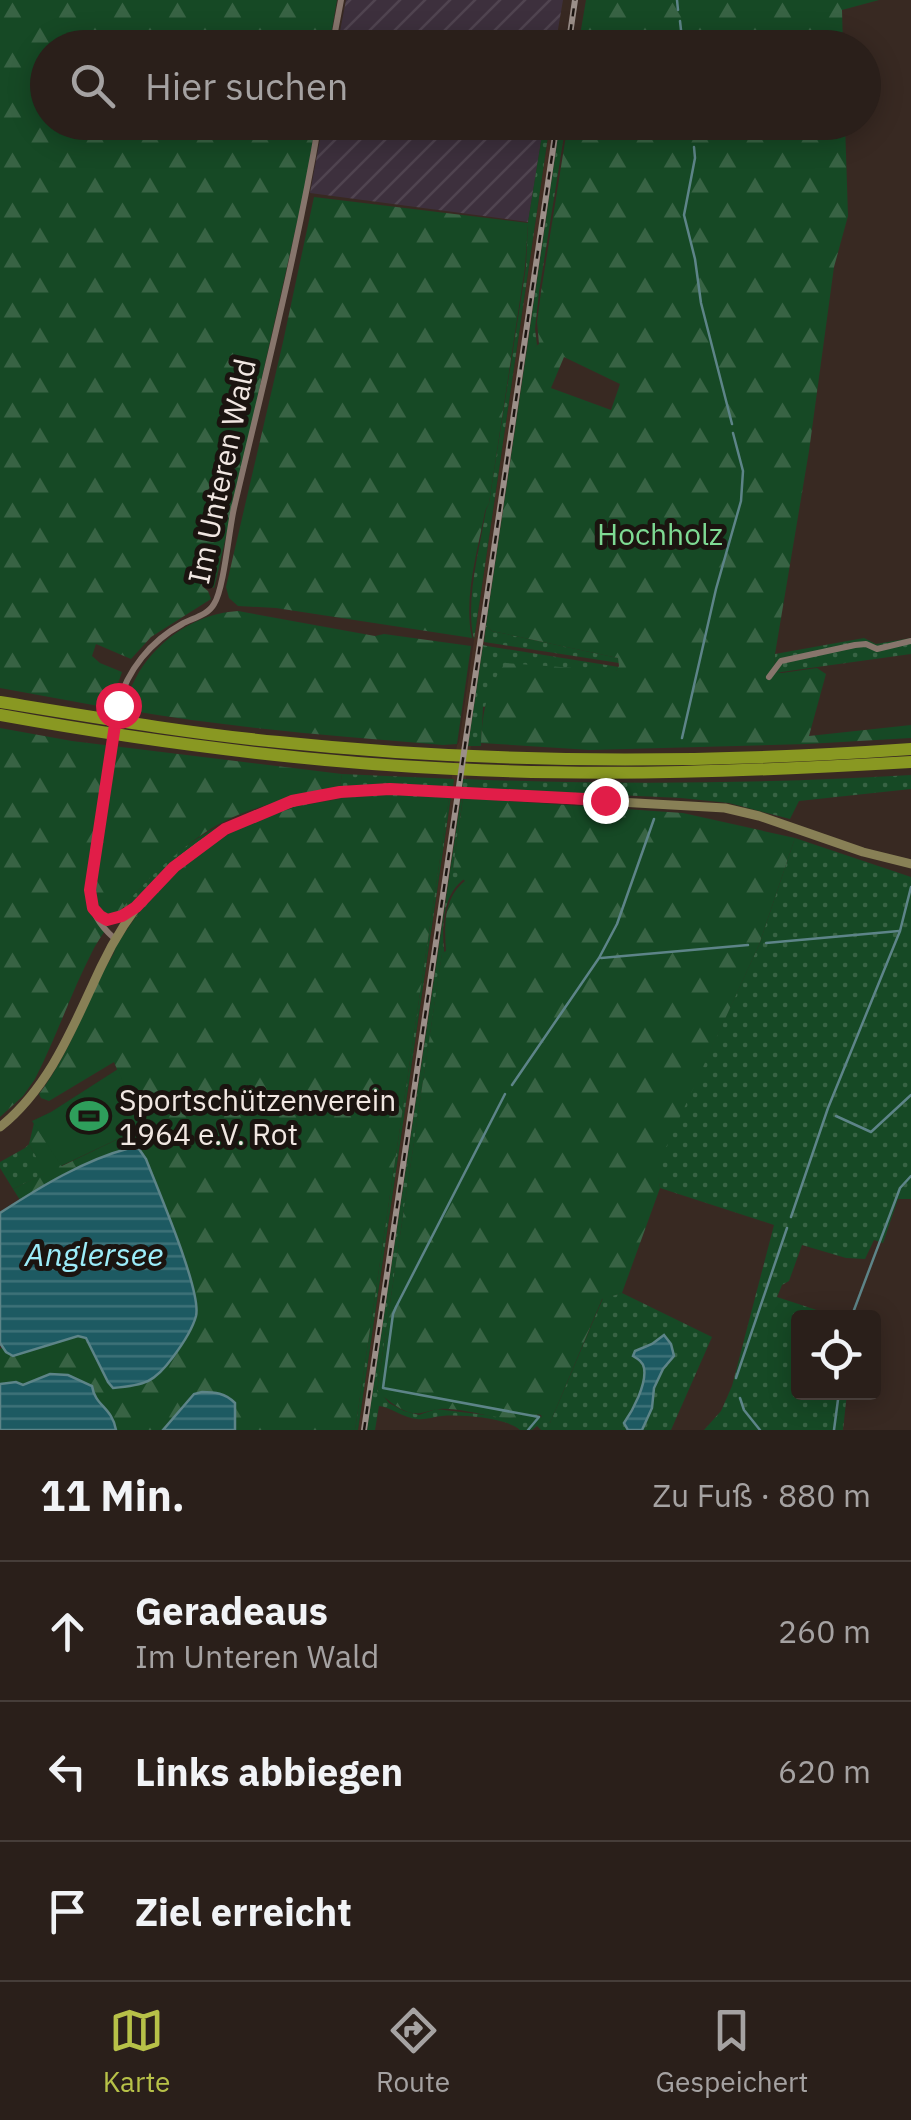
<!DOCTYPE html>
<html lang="de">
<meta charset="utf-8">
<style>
body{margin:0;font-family:"IBM Plex Sans",sans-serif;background:#322723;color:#f1f3f6}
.controls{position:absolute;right:30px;bottom:30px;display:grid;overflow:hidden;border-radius:10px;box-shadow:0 5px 25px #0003}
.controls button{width:90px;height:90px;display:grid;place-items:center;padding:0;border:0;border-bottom:2px solid #463d39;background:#2a1f1a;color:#f1f3f6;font:50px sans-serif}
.stop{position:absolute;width:30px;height:30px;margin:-22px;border:8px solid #e11d48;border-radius:50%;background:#fff}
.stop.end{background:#e11d48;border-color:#fff;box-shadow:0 2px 10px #0008}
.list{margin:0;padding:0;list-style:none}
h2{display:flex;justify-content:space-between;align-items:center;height:130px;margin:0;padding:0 40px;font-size:42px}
h2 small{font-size:32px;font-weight:400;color:#a5a2a2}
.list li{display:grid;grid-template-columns:65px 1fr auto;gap:30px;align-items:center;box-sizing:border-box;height:140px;padding:0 40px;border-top:2px solid #463d39}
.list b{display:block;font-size:38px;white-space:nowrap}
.list p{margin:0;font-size:32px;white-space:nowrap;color:#a5a2a2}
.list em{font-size:32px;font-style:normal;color:#a5a2a2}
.icon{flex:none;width:55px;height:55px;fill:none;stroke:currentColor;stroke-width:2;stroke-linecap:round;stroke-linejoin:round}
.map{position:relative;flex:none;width:911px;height:1430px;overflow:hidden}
.search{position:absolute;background:#2a1f1a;box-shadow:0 5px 25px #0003;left:30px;right:30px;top:30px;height:110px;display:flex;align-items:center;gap:25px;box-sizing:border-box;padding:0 35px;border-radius:55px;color:#a5a2a2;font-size:38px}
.sheet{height:550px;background:#2a1f1a}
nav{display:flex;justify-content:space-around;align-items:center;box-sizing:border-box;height:140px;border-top:2px solid #463d39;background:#2a1f1a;font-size:28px;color:#a5a2a2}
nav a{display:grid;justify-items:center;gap:5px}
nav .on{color:#b7c148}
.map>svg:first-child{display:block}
.built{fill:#432e23}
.industrial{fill:url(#industrial-furrows)}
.grass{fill:url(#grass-dots)}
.forest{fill:url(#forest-firs);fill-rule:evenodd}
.pitch{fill:#164925}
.water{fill:url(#water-rules);stroke:#5d8488;stroke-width:2.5}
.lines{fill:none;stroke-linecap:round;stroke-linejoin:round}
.stream{stroke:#5d8488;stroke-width:2.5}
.minor{stroke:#87756c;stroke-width:6}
.secondary{stroke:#888056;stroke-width:9}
.motorway{stroke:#899822;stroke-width:12}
.rail-casing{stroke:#9b8f89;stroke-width:6}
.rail{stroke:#1b1410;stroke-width:2.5;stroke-dasharray:8;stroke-linecap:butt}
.route{stroke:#e11d48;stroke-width:12}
.labels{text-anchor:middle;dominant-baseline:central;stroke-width:10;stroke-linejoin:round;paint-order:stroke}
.street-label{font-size:30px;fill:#f1e7e2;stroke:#1b1410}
.park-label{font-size:30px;fill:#7eda93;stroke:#1b1410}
.poi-label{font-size:30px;fill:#f1e7e2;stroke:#1b1410;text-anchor:start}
.water-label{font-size:32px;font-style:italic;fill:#9cecf9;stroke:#1b1410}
</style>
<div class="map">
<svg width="911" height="1430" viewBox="0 0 911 1430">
<defs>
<pattern id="industrial-furrows" width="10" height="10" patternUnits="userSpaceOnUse" patternTransform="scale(2.5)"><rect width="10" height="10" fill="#3d303d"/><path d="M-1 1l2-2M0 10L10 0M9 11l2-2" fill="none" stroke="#504450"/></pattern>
<pattern id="grass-dots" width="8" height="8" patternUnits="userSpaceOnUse" patternTransform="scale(2.5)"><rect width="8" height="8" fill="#164925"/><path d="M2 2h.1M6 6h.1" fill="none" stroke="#386344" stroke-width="1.8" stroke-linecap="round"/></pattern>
<pattern id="forest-firs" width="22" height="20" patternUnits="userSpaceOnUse" patternTransform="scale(2.5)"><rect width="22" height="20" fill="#164925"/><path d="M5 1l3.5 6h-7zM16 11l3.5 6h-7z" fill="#386344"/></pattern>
<pattern id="water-rules" width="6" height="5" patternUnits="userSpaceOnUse" patternTransform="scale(2.5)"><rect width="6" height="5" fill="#1d5a62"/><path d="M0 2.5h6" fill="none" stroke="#3e7278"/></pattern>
</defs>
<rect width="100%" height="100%" fill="#382922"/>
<path class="built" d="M550 123H560L469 745 471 746 468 761 466 779H463L464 792 461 797 367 1430H358L451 797 449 795 450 788 453 787 452 776 457 745 459 742Z"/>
<g class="industrial">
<path d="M346 0H563L555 47H337Z"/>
<path d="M323 123H544L528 222 310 193Z"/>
</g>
<g class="grass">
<path d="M544 123H550L474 640C465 601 479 552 486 510L489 503 526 267 528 222Z"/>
<path d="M560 123H566L539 292 535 329 537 345 526 355Z"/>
<path d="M584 335 607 345 597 369 575 359Z"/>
<path d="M486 625 492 631 618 658 619 663 484 642Z"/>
<path d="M864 638 876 644 911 638V654L774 673 775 654Z"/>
<path d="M483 645 487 646 619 667 616 671 483 707 481 746H468Z"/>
<path d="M342 774 454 779 453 788C360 784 270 788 192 847 167 866 147 890 124 910L121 908C137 892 153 873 170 858 222 817 276 799 340 787Z"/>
<path d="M911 775V789L799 801 790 819 729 803 681 798 462 788 463 779C613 785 762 784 911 775Z"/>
<path d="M365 794 451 796 358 1430H355L449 798 365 797 317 801 227 833 201 852 159 890 114 952 112 951 156 888 199 850 248 821 317 799Z"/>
<path d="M461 797H463L453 869 464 879C442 896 442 926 444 952L442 954 377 1391 382 1394 389 1403 404 1411 419 1415 436 1409 511 1418 535 1413 550 1423 603 1298 622 1293 712 1337 671 1430H642L652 1408 654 1388 663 1369 674 1356 664 1335 652 1344 635 1351 645 1369 642 1392 625 1423 628 1430H541L537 1426 532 1430H520C508 1418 460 1414 442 1416 433 1417 426 1420 417 1419 403 1418 393 1408 379 1406L375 1430H367Z"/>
<path d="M795 838 911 877V1199H898L883 1243 874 1240 865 1259 846 1258 802 1245 789 1281 782 1285 777 1297 838 1317 798 1318V1392L847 1393 843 1430H704L721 1411 732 1386 774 1225 660 1188 656 1167 759 945Z"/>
<path d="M29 1144 46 1173 13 1189 0 1168V1162L25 1148Z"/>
</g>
<g class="forest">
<path d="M0 0H337L329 47 48 48V122L316 123 303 196 217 576 214 588 204 583 202 586 208 591 211 599 151 637 131 659 96 644 92 656 100 663 122 672 110 706 104 707 0 688Z"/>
<path d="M586 0H879L842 10 843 47H578Z"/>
<path d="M568 123H845L848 216 834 267 809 451 775 654 774 672 782 673 817 668 826 674 809 736 911 725V738L807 744 590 750 481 743C483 709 486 691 505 663L616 671 619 666 618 658 492 631 486 625 526 355 531 349 539 344 537 322 541 292ZM564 357 620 384 611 410 551 388Z"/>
<path d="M314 197 528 223 525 267 489 503 485 511C478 550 463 598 472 638L276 608 238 606 229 598 226 587 283 342Z"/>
<path d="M238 611 375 636 384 634 471 646 457 744 443 745C337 736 231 728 127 710 126 695 132 685 139 672 160 638 198 613 238 611Z"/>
<path d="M0 728 72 741 342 774 340 787C307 793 275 801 243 813 189 832 119 902 92 952 71 993 56 1038 35 1079L23 1096 0 1117Z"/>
<path d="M389 796 449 798 355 1430H235V1403L193 1394 163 1430H116C112 1407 95 1406 92 1386 80 1379 63 1372 49 1375 40 1376 31 1382 23 1385L16 1382 0 1384V1349L3 1347 14 1356 78 1336 86 1338 108 1382 176 1237 146 1159 139 1149C113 1145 43 1185 20 1200L13 1189 45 1173 29 1144 34 1123 62 1166 141 1128 114 1062 49 1101 41 1098 39 1094C73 1049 87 998 115 951 180 842 265 798 389 796Z"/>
<path d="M463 798 683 813 795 838 759 945 657 1167 660 1188 622 1293 602 1299 550 1423 543 1421 541 1415C530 1413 521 1418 510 1418 486 1418 463 1407 439 1409 427 1410 421 1416 408 1412 395 1407 387 1399 377 1391L442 953 446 951C444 925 444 897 465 881L453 869Z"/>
</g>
<path class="pitch" d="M118 1069 141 1128 61 1166 32 1121 51 1112Z"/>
<g class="water">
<path d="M130 1148 139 1149 146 1159C157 1188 202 1291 196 1316 192 1331 182 1345 173 1357 154 1383 145 1385 113 1388L108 1382 86 1338 78 1336 13 1356 6 1352 0 1343V1213C40 1187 84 1160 130 1148Z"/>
<path d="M664 1335 671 1344 674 1356 663 1369 654 1388 652 1408 642 1430H628L624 1423C633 1410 647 1384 644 1368 643 1362 638 1359 633 1356L635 1351 652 1344Z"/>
<path d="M50 1374 68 1375 92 1386C95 1406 112 1407 116 1430H0V1384L16 1382 23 1385Z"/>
<path d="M202 1392C215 1392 225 1393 235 1403V1430H163L194 1394Z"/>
</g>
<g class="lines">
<g class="stream">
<path d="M677 0 678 10"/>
<path d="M680 21 683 48"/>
<path d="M691 122 693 138"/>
<path d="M694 147 695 158 684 215 695 259 701 303 732 424"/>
<path d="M682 738 716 589 741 501 743 471 733 433"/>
<path d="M766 943 899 931"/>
<path d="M601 958 748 945"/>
<path d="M512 1085 599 958 617 924 654 819"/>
<path d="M505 1094 396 1307 393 1314 383 1388 539 1417 528 1430"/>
<path d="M836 1116 871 1132 911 1095"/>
<path d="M791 1217 828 1108 900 931 911 887"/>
<path d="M851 1318 900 1188 911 1176"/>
<path d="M736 1378 787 1228"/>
<path d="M740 1398 744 1410 760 1430"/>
<path d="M834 1430 839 1392"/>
</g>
<g class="minor">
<path d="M332 48 341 0"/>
<path d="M769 677 781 661 855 645 866 644 877 649 911 641"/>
<path d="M100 916C114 923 123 914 135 908"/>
<path d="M115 939C99 925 90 911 90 890L118 705C127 670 151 641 182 624 193 618 208 615 214 604 224 589 229 529 234 508 264 380 297 252 319 122"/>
</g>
<path class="secondary" d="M0 1127C51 1086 74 1024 101 967 157 847 262 791 390 789L725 808 759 816 863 852 911 864"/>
<g class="motorway">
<path d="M0 702C93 717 186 733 279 742 489 764 700 764 911 749"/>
<path d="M0 715C150 742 302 762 454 769 606 777 759 771 911 762"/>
</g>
<g class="rail-casing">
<g id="rail">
<path d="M568 48 575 0"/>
<path d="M364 1430 557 122"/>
</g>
</g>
<use href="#rail" class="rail"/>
</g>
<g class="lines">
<path class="route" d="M118 705 90 890 93 908 100 916 107 920 122 916 136 907 174 867 225 829 292 801 340 792 390 789 605 800"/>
</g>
<defs>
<g id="stadium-bare" transform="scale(3)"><path d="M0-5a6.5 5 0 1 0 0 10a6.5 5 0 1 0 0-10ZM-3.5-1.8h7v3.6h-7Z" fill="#2e9e5b" stroke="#1b1410" stroke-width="2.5" paint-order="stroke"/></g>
</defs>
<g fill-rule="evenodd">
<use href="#stadium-bare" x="89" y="1116"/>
</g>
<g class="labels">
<g class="street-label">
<text transform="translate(221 471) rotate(-78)">Im Unteren Wald</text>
</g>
<g class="park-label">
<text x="660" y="533">Hochholz</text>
</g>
<g class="poi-label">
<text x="119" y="1099">Sportschützenverein<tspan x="119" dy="34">1964 e.V. Rot</tspan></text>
</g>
<g class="water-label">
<text x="94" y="1254">Anglersee</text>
</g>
</g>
</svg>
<div class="controls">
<button><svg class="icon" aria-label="locate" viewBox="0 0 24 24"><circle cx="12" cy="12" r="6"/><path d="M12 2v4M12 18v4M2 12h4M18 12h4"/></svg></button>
</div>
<div class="stop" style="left:118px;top:705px"></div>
<div class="stop end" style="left:605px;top:800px"></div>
<div class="search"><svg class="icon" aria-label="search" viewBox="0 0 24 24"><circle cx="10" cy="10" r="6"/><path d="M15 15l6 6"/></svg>Hier suchen</div>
</div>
<section class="sheet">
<h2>11 Min.<small>Zu Fuß · 880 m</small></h2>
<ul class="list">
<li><svg class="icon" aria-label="ahead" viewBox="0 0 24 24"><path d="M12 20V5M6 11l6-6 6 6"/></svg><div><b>Geradeaus</b><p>Im Unteren Wald</p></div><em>260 m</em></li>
<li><svg class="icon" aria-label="left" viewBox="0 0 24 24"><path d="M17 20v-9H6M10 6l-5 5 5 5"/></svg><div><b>Links abbiegen</b></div><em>620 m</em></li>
<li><svg class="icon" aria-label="arrive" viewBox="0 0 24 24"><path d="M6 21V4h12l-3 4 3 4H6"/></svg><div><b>Ziel erreicht</b></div></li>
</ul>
</section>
<nav>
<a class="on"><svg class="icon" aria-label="map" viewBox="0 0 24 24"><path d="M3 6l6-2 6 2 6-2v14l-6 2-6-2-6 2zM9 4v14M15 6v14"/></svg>Karte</a>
<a><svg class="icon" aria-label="directions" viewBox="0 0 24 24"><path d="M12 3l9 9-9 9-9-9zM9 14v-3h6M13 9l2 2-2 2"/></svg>Route</a>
<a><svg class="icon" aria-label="saved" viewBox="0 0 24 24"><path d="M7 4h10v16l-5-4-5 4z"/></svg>Gespeichert</a>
</nav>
